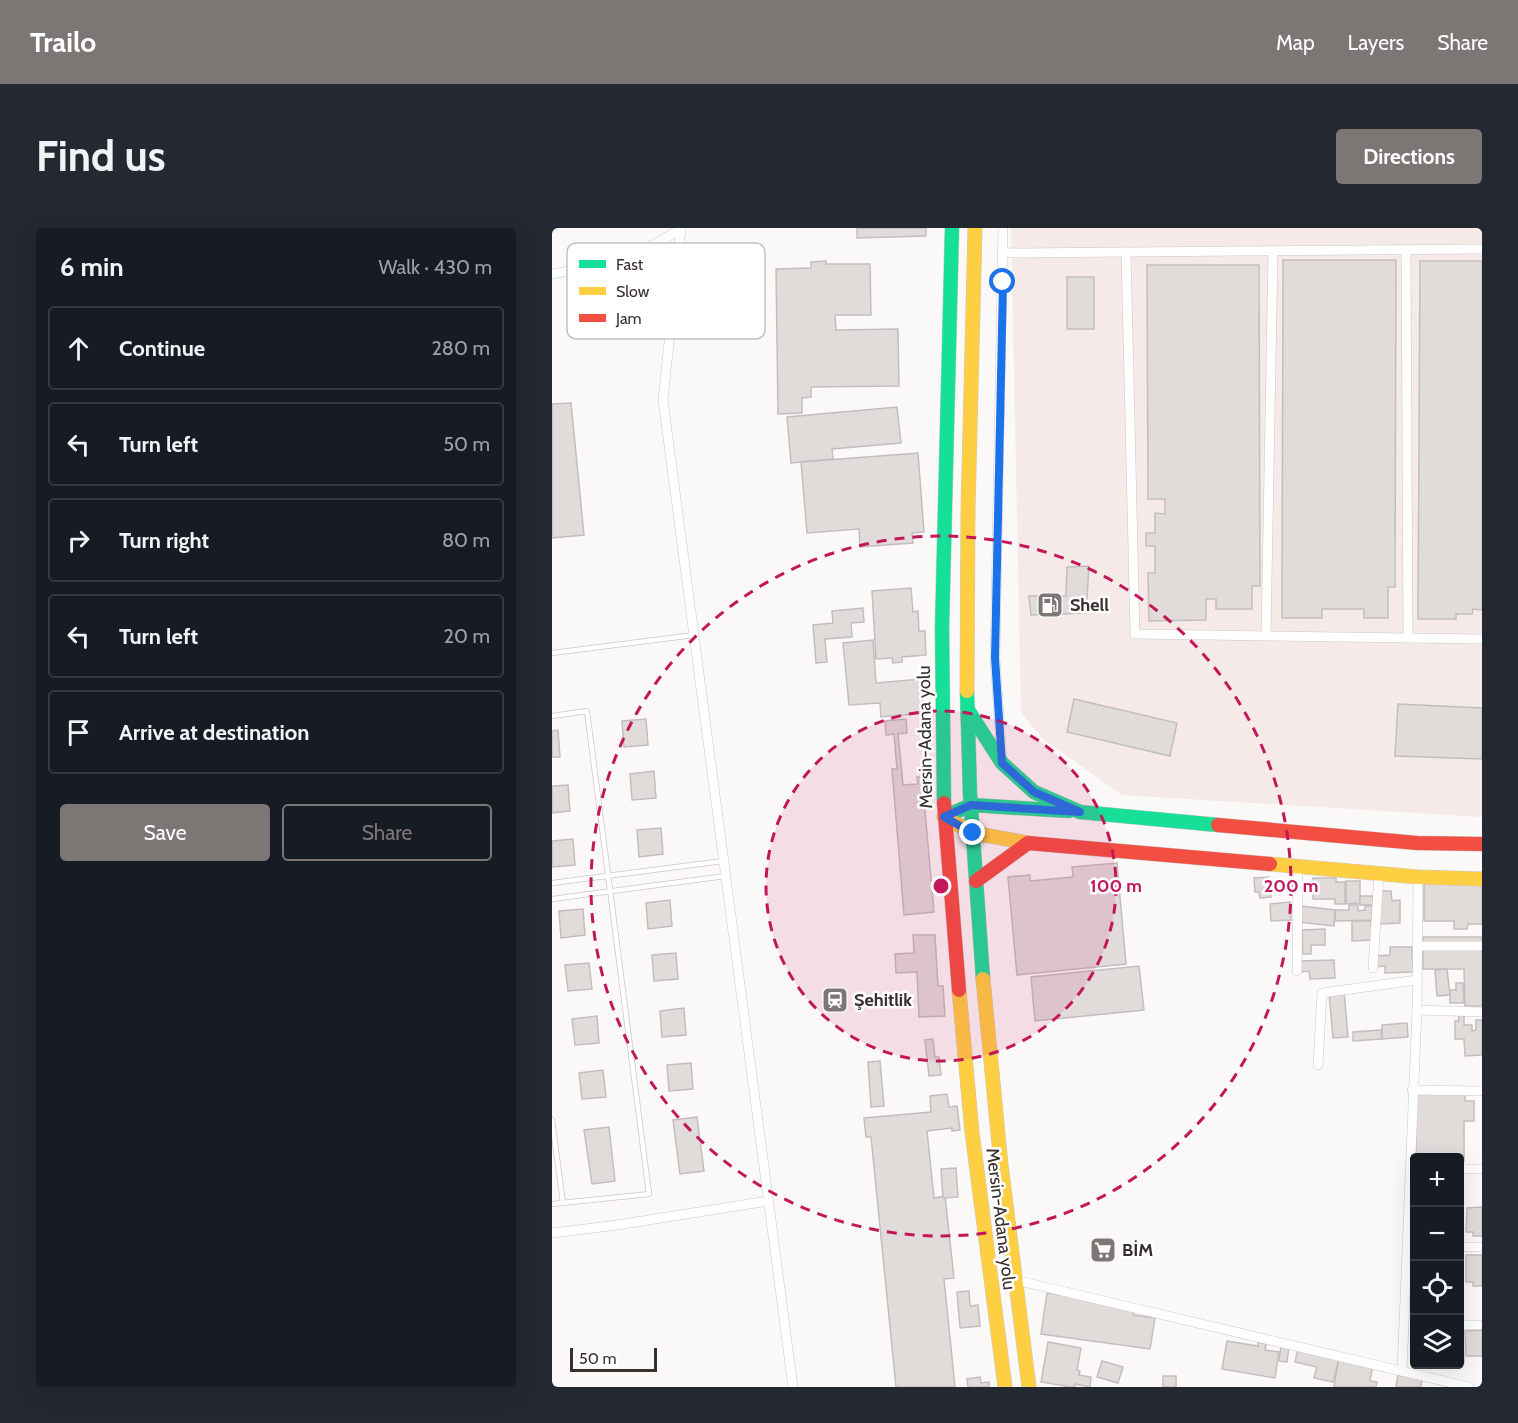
<!DOCTYPE html>
<meta charset="utf-8">
<style>
body{margin:0;font-family:Cabin,sans-serif;background:#242831;color:#f1f3f6}
.controls{position:absolute;right:18px;bottom:18px;display:grid;overflow:hidden;border-radius:6px;box-shadow:0 6px 24px #0002}
.controls button{width:54px;height:54px;display:grid;place-items:center;padding:0;border:0;border-bottom:2px solid #363941;background:#171b24;color:#f1f3f6;font:30px sans-serif}
.scale{position:absolute;left:18px;bottom:15px;width:87px;box-sizing:border-box;padding-left:6px;border:3px solid #37302d;border-top:0;font-size:16px;line-height:21px;white-space:nowrap;color:#37302d;-webkit-text-stroke:4px #fff;paint-order:stroke}
.stop{position:absolute;width:18px;height:18px;margin:-14px;border:4px solid #1a73e8;border-radius:50%;background:#fff}
.stop.end{background:#1a73e8;border-color:#fff;box-shadow:0 2px 6px #0008}
.list{margin:0;padding:0;list-style:none}
h2{display:flex;justify-content:space-between;align-items:center;height:78px;margin:0;padding:0 24px;font-size:26px}
h2 small{font-size:20px;font-weight:400;color:#9ea1a6}
.list li{display:grid;grid-template-columns:39px 1fr auto;gap:18px;align-items:center;box-sizing:border-box;height:84px;margin:0 12px 12px;padding:0 12px;border:2px solid #363941;border-radius:6px}
.list b{display:block;font-size:22px;white-space:nowrap}
.list em{font-size:20px;font-style:normal;color:#9ea1a6}
.actions{display:flex;gap:12px;padding:18px 24px}
.actions a{flex:1;padding:14px 0;border:2px solid #7c7674;border-radius:6px;text-align:center;font-size:21px;color:#7c7674}
.actions .main{background:#7c7674;color:#fff}
.icon{flex:none;width:33px;height:33px;fill:none;stroke:currentColor;stroke-width:2;stroke-linecap:round;stroke-linejoin:round}
.map{position:relative;flex:none;width:930px;height:1159px;overflow:hidden;border-radius:6px}
header{display:flex;align-items:center;gap:36px;box-sizing:border-box;height:84px;padding:0 30px;background:#7c7674;color:#fff}
header strong{font-size:28px}
nav{display:flex;gap:33px;margin-inline-start:auto;font-size:21px}
.intro{display:flex;align-items:center;justify-content:space-between;box-sizing:border-box;height:144px;padding:0 36px}
h1{margin:0;font-size:42px}
.button{padding:15px 27px;border-radius:6px;background:#7c7674;color:#fff;font-size:21px;font-weight:700}
main{display:flex;gap:36px;padding:0 36px}
aside{flex:1;background:#171b24;border-radius:6px;box-shadow:0 6px 24px #0002}
.map>svg:first-child{display:block}
.built{fill:#f5eae7}
.building{fill:#e1dcda;stroke:#c3bebd;stroke-width:1.5}
.lines{fill:none;stroke-linecap:round;stroke-linejoin:round}
.lane-casing{stroke:#ccc8c6;stroke-width:6}
.street-casing{stroke:#ccc8c6;stroke-width:10}
.fast-casing{stroke:#ccc8c6;stroke-width:15}
.slow-casing{stroke:#ccc8c6;stroke-width:15}
.jam-casing{stroke:#ccc8c6;stroke-width:15}
.lane{stroke:#fefefe;stroke-width:4.5}
.street{stroke:#fefefe;stroke-width:9}
.fast{stroke:#16e098;stroke-width:14}
.slow{stroke:#ffcf43;stroke-width:14}
.jam{stroke:#f24e42;stroke-width:14}
.route{stroke:#1a73e8;stroke-width:8}
.ring{fill:none;stroke:#c2185b;stroke-width:3;stroke-dasharray:10 8}
.labels{text-anchor:middle;dominant-baseline:central;stroke-width:5;stroke-linejoin:round;paint-order:stroke}
.poi-label{font-size:18px;font-weight:bold;fill:#37302d;stroke:#fff;text-anchor:start}
.street-label{font-size:18px;fill:#37302d;stroke:#fff}
.key{fill:#fff;stroke:#c3c1c0;stroke-width:1.5}
.key-label{font-size:16px;fill:#37302d}
.centre{fill:#c2185b;stroke:#fff;stroke-width:3}
.ring-label{font-size:18px;text-anchor:middle;font-weight:bold;fill:#c2185b;stroke:#fff;stroke-width:5;stroke-linejoin:round;paint-order:stroke}
</style>
<header>
<strong>Trailo</strong>
<nav><a>Map</a><a>Layers</a><a>Share</a></nav>
</header>
<div class="intro"><h1>Find us</h1><a class="button">Directions</a></div>
<main>
<aside>
<h2>6 min<small>Walk · 430 m</small></h2>
<ul class="list">
<li><svg class="icon" aria-label="ahead" viewBox="0 0 24 24"><path d="M12 20V5M6 11l6-6 6 6"/></svg><div><b>Continue</b></div><em>280 m</em></li>
<li><svg class="icon" aria-label="left" viewBox="0 0 24 24"><path d="M17 20v-9H6M10 6l-5 5 5 5"/></svg><div><b>Turn left</b></div><em>50 m</em></li>
<li><svg class="icon" aria-label="right" viewBox="0 0 24 24"><path d="M7 20v-9h11M14 6l5 5-5 5"/></svg><div><b>Turn right</b></div><em>80 m</em></li>
<li><svg class="icon" aria-label="left" viewBox="0 0 24 24"><path d="M17 20v-9H6M10 6l-5 5 5 5"/></svg><div><b>Turn left</b></div><em>20 m</em></li>
<li><svg class="icon" aria-label="arrive" viewBox="0 0 24 24"><path d="M6 21V4h12l-3 4 3 4H6"/></svg><div><b>Arrive at destination</b></div></li>
</ul>
<div class="actions"><a class="main">Save</a><a>Share</a></div>
</aside>
<div class="map">
<svg width="930" height="1159" viewBox="0 0 930 1159">
<rect width="100%" height="100%" fill="#fbf9f8"/>
<path class="built" d="M459 0H930V589L570 567 491 511 469 484Z"/>
<g class="building">
<path d="M305 0H374V8L305 10Z"/>
<path d="M731 32H844L843 359H836V390H812V381H770V390H730Z"/>
<path d="M274 33V36H318L319 87H283L284 102 346 101 347 158 259 159V169L250 170V185L226 186 224 41 259 40V34Z"/>
<path d="M868 33H930V382L921 381 920 386H904V391H866Z"/>
<path d="M595 37H707L708 358H700V381H664V371H654V392L597 393 596 345H603V318H594V305H603V285L613 286V271H596Z"/>
<rect x="515" y="49" width="27" height="52"/>
<path d="M19 175 32 307 0 310V176Z"/>
<path d="M345 179 349 215 280 221 281 231 239 235 235 189Z"/>
<path d="M366 225 372 304 360 305 361 315 308 319 307 301 255 305 249 234Z"/>
<path d="M537 338 534 385 479 387 477 368H514L515 339Z"/>
<path d="M359 360 361 384 366 383 367 403H373L374 427 350 429V434L341 435 340 430 324 431 320 363Z"/>
<path d="M311 380 312 394 299 395 300 409 273 411 275 434 264 435 261 397 281 395 280 383Z"/>
<path d="M321 412 324 455 369 451 372 485 329 489 328 475 297 477 291 415Z"/>
<path d="M522 471 625 495 618 528 515 504Z"/>
<path d="M846 476 930 480V531L843 528Z"/>
<path d="M94 491 96 517 72 519 70 493Z"/>
<path d="M354 491 355 505 346 506 351 557 366 556 365 549H370L382 684 352 687 340 541H345L342 506 334 507 333 493Z"/>
<path d="M6 502 8 529H0V503Z"/>
<path d="M102 543 104 570 80 572 78 546Z"/>
<path d="M16 557 18 583 0 585V558Z"/>
<path d="M109 600 111 626 87 629 85 602Z"/>
<path d="M21 611 23 637 0 639V613Z"/>
<path d="M565 635 574 736 465 747 456 649 478 647V653L521 649 520 639Z"/>
<path d="M717 649 719 669 708 670 707 664H703L702 650Z"/>
<path d="M761 650H784V654H793V676H783V671H761Z"/>
<path d="M794 653H808V675L794 676Z"/>
<path d="M872 653 930 654V696H916L915 701H902V693H872Z"/>
<path d="M828 663H839L840 673 848 672V695L828 696Z"/>
<rect x="808" y="668" width="13" height="9"/>
<path d="M118 672 120 698 96 701 94 675Z"/>
<path d="M738 674 739 692 719 693 718 676Z"/>
<path d="M797 677H806V683L813 682V678H820V692L783 693V682H797Z"/>
<path d="M749 678 783 682 782 698 747 694Z"/>
<path d="M31 681 33 707 9 710 7 683Z"/>
<path d="M800 693H819L820 712 800 713Z"/>
<path d="M773 701V717H759V726H751L750 702Z"/>
<path d="M361 707H383L386 758H391L393 788 367 789 365 744 344 745 343 726 362 725Z"/>
<path d="M871 709H930V778H913L912 741H871Z"/>
<path d="M838 719H860L861 744 833 745V738L824 739V728L838 727Z"/>
<path d="M124 725 126 751 102 753 100 727Z"/>
<path d="M782 732 783 750 758 751 757 743 749 744V733Z"/>
<path d="M37 735 40 761 16 763 13 737Z"/>
<path d="M587 738 592 782 483 793 479 749Z"/>
<path d="M895 741 898 767 885 768 883 742Z"/>
<path d="M904 755H911L912 775H898V762H904Z"/>
<path d="M792 763 796 809 781 810 777 765Z"/>
<path d="M132 780 134 807 110 809 108 783Z"/>
<path d="M906 784H912V797H920V803L924 802V792H930V827L913 828 912 811H903V793H907Z"/>
<path d="M45 788 47 815 23 817 20 791Z"/>
<path d="M855 795 856 809 830 811V797Z"/>
<path d="M829 802 830 811 801 813V804Z"/>
<path d="M381 811 383 829H387L389 847 377 848 373 812Z"/>
<path d="M328 833 332 878 319 879 316 834Z"/>
<path d="M139 835 141 861 117 863 115 837Z"/>
<path d="M51 842 54 869 30 871 27 845Z"/>
<path d="M913 864V873H922V893H912V933H908V930H864V865Z"/>
<path d="M395 866 397 879 405 878 408 902 400 903V900L375 903 382 970 393 968 402 1050 392 1051 403 1159H344L319 909H314L312 890 379 884 378 868Z"/>
<path d="M145 889 152 943 128 946 121 892Z"/>
<path d="M57 899 63 953 40 956 32 902Z"/>
<path d="M404 940 406 969 391 970 389 941Z"/>
<path d="M930 979V1008H921V1004H914L915 980Z"/>
<path d="M914 1027H930V1058H921V1054H914Z"/>
<path d="M417 1063 418 1078 426 1077 428 1098 408 1100 405 1064Z"/>
<path d="M495 1065 583 1078 581 1087 603 1090 598 1121 489 1106Z"/>
<path d="M908 1102H911L912 1134H908Z"/>
<path d="M930 1102V1128H914L913 1103Z"/>
<path d="M675 1113 706 1118V1114L714 1116 713 1122 727 1124 723 1150 670 1141Z"/>
<path d="M496 1114 529 1120 525 1142 528 1143 527 1147 539 1149 538 1159 523 1156V1159H519L489 1154Z"/>
<path d="M729 1117 737 1119 735 1134 727 1133Z"/>
<path d="M746 1121 787 1131 781 1154 762 1150 765 1139 743 1134Z"/>
<path d="M787 1129 821 1135 818 1153 825 1154 824 1159H782Z"/>
<path d="M550 1133 571 1139 566 1155 545 1149Z"/>
<path d="M846 1147 870 1151 869 1159H844Z"/>
<rect x="611" y="1148" width="13" height="11"/>
<path d="M428 1149 429 1155 437 1154V1159H416L415 1151Z"/>
</g>
<g class="lines">
<g class="lane-casing">
<g id="lane">
<path d="M0 425 142 407"/>
<path d="M0 488 35 483 97 966 0 976"/>
<path d="M0 655 171 633"/>
<path d="M0 671 173 648"/>
<path d="M0 892 11 975"/>
</g>
</g>
<g class="street-casing">
<g id="street">
<path d="M129 0 111 172 241 1159"/>
<path d="M854 22 856 410"/>
<path d="M574 24 583 406 930 411"/>
<path d="M451 25 930 21"/>
<path d="M0 46 75 32 129 1"/>
<path d="M714 408 721 24"/>
<path d="M450 533 443 430 451 0"/>
<path d="M866 718H930"/>
<path d="M821 740 827 646"/>
<path d="M745 743 746 639"/>
<path d="M865 782 930 784"/>
<path d="M766 837 770 765 865 752"/>
<path d="M860 862 930 863"/>
<path d="M908 941H930"/>
<path d="M0 1005 65 997 216 973"/>
<path d="M908 1019H930"/>
<path d="M463 1052 917 1159"/>
<path d="M908 1097H926"/>
<path d="M850 1143 865 782 866 649"/>
</g>
</g>
<g class="fast-casing">
<g id="fast">
<path d="M415 463 418 566 431 751"/>
<path d="M416 482 450 535 482 564 528 584 666 597"/>
<path d="M392 575 390 400 400 0"/>
<path d="M392 589 419 577 517 583"/>
</g>
</g>
<g class="slow-casing">
<g id="slow">
<path d="M415 463 416 283 423 0"/>
<path d="M392 589 421 605 476 615"/>
<path d="M718 636 866 649 930 651"/>
<path d="M431 751 449 937 477 1159"/>
<path d="M407 762 420 904 453 1159"/>
</g>
</g>
<g class="jam-casing">
<g id="jam">
<path d="M392 575 407 762"/>
<path d="M666 597 865 615 930 616"/>
<path d="M424 653 476 615 718 636"/>
</g>
</g>
<use href="#lane" class="lane"/>
<use href="#street" class="street"/>
<use href="#fast" class="fast"/>
<use href="#slow" class="slow"/>
<use href="#jam" class="jam"/>
</g>
<g class="lines">
<path class="route" d="M421 605 392 589 419 577 528 584 482 564 450 535 443 430 451 54"/>
</g>
<circle cx="389" cy="658" r="175" fill="#c2185b" fill-opacity=".12"/>
<g class="ring">
<circle cx="389" cy="658" r="175"/>
<circle cx="389" cy="658" r="350"/>
</g>
<defs>
<g id="fuel-square" transform="scale(1.35)"><rect x="-9" y="-9" width="18" height="18" rx="4" fill="#7c7674" stroke="#fff"/><path d="M-5.5-6h7V0h2V4h1.3V-2.5L3-4.5l.8-.8L6-3V5H2.5V1h-1V6h-7ZM-4.2-4.7v3.2H.2V-4.7Z" fill="#fff"/></g>
<g id="station-square" transform="scale(1.35)"><rect x="-9" y="-9" width="18" height="18" rx="4" fill="#7c7674" stroke="#fff"/><path d="M-3-6H3Q5-6 5-4V2Q5 4 3 4L4.5 6H3L1.5 4h-3L-3 6H-4.5L-3 4Q-5 4-5 2V-4Q-5-6-3-6ZM-3.5-4v3h7v-3ZM-3.5 1v1.5H-2V1ZM2 1v1.5H3.5V1Z" fill="#fff"/></g>
<g id="supermarket-square" transform="scale(1.35)"><rect x="-9" y="-9" width="18" height="18" rx="4" fill="#7c7674" stroke="#fff"/><path d="M-6-5.5h2.5l.6 2H6L4.5 2H-2.5L-4.4-4H-6ZM-1.5 3.2a1.3 1.3 0 1 0 .1 0ZM3 3.2a1.3 1.3 0 1 0 .1 0Z" fill="#fff"/></g>
</defs>
<g fill-rule="evenodd">
<use href="#fuel-square" x="498" y="377"/>
<use href="#station-square" x="283" y="772"/>
<use href="#supermarket-square" x="551" y="1022"/>
</g>
<g class="labels">
<g class="poi-label">
<text x="518" y="377">Shell</text>
<text x="302" y="772">Şehitlik</text>
<text x="570" y="1022">BİM</text>
</g>
<g class="street-label">
<text transform="translate(373 509) rotate(-91)">Mersin-Adana yolu</text>
<text transform="translate(449 991) rotate(83)">Mersin-Adana yolu</text>
</g>
</g>
<rect x="15" y="15" width="198" height="96" rx="9" class="key"/>
<rect x="27" y="32" width="27" height="8" fill="#16e098"/>
<rect x="27" y="59" width="27" height="8" fill="#ffcf43"/>
<rect x="27" y="86" width="27" height="8" fill="#f24e42"/>
<g class="key-label">
<text x="64" y="42">Fast</text>
<text x="64" y="69">Slow</text>
<text x="64" y="96">Jam</text>
</g>
<circle cx="389" cy="658" r="9" class="centre"/>
<g class="ring-label">
<text x="564" y="664">100 m</text>
<text x="739" y="664">200 m</text>
</g>
</svg>
<div class="controls">
<button>+</button>
<button>−</button>
<button><svg class="icon" aria-label="locate" viewBox="0 0 24 24"><circle cx="12" cy="12" r="6"/><path d="M12 2v4M12 18v4M2 12h4M18 12h4"/></svg></button>
<button><svg class="icon" aria-label="layers" viewBox="0 0 24 24"><path d="M12 4l9 5-9 5-9-5zM3 14l9 5 9-5"/></svg></button>
</div>
<div class="scale">50 m</div>
<div class="stop" style="left:451px;top:54px"></div>
<div class="stop end" style="left:421px;top:605px"></div>
</div>
</main>
